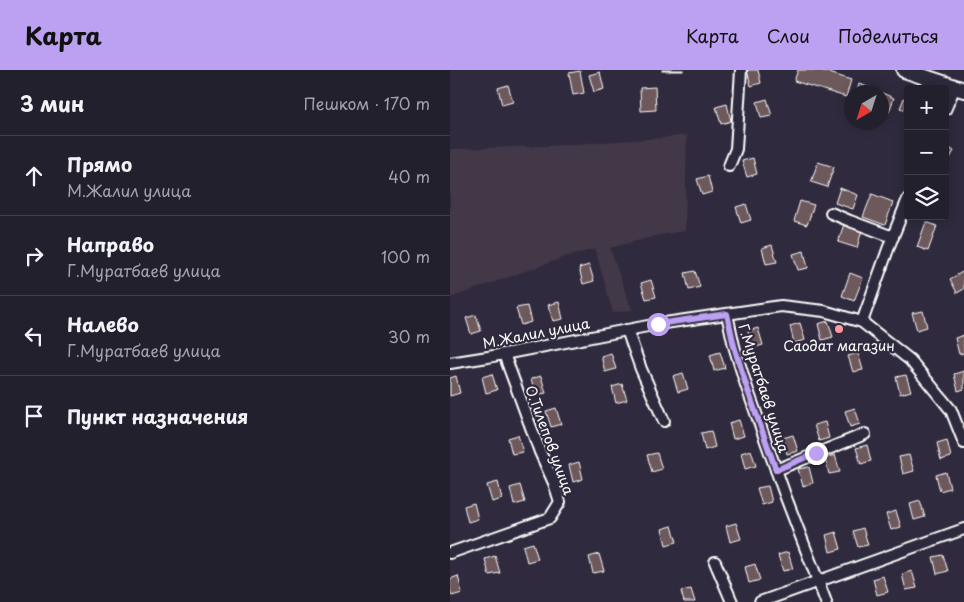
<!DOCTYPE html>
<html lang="ru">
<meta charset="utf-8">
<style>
body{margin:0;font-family:"Playpen Sans",sans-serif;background:#2f2d3a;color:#f1f3f6}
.controls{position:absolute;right:15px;top:15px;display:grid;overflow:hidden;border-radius:5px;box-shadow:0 2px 12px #0003}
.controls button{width:45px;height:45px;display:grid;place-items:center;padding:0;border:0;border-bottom:1px solid #403e4a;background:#23202e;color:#f1f3f6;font:25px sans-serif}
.compass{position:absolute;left:394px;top:15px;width:45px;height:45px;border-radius:50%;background:#23202e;box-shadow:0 2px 12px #0003;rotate:219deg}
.stop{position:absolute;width:15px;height:15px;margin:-11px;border:4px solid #bca0f2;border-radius:50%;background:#fff}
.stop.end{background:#bca0f2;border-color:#fff;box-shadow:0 1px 5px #0008}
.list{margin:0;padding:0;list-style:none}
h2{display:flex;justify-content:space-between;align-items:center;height:65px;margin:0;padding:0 20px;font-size:21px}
h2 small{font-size:16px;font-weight:400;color:#a3a3aa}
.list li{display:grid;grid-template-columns:32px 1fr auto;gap:15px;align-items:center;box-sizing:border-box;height:80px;padding:0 20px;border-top:1px solid #403e4a}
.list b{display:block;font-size:19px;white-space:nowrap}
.list p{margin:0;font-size:16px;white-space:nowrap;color:#a3a3aa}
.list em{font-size:16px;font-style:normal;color:#a3a3aa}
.icon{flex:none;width:28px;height:28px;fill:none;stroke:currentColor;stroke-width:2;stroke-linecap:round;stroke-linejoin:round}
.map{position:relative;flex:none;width:514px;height:532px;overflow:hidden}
header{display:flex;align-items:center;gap:30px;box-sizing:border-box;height:70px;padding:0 25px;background:#bca0f2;color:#111}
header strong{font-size:24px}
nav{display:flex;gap:28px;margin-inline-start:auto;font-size:18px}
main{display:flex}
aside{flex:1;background:#23202e}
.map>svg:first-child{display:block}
.built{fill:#423846}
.building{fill:#6d585b;stroke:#fff}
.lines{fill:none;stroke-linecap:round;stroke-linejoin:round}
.minor-casing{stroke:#fff;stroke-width:14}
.secondary-casing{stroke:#fff;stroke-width:18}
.minor{stroke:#2f2a3d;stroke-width:10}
.secondary{stroke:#2f2a3d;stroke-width:14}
.route{stroke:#bca0f2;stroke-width:6}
.poi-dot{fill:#ff9aa2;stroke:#2f2a3d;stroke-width:2}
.labels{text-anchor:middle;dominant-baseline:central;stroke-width:4.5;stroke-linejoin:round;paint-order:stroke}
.street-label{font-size:14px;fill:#fff;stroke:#2f2a3d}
.poi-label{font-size:14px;fill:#fff;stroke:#2f2a3d}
</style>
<header>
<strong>Карта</strong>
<nav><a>Карта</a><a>Слои</a><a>Поделиться</a></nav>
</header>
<main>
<aside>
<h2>3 мин<small>Пешком · 170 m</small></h2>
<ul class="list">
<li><svg class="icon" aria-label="ahead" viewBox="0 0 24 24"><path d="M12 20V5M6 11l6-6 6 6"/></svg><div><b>Прямо</b><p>М.Жалил улица</p></div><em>40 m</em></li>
<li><svg class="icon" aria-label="right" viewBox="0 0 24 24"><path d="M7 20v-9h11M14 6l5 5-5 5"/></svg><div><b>Направо</b><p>Г.Муратбаев улица</p></div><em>100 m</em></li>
<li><svg class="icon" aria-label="left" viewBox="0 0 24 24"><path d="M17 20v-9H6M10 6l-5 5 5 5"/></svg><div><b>Налево</b><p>Г.Муратбаев улица</p></div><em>30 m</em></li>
<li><svg class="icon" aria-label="arrive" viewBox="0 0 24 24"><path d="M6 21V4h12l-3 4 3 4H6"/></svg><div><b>Пункт назначения</b></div></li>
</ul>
</aside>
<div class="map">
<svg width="514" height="532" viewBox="0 0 514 532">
<rect width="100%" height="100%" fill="#2f2a3d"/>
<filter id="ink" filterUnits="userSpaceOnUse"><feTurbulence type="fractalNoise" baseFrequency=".02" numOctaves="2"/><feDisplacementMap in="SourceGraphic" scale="10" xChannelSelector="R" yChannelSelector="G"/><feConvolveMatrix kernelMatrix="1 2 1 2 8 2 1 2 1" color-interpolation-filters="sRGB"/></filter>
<g filter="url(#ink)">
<path class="built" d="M237 65 235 161 210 165 160 178 182 240 163 243 145 179 115 187 0 228V79L96 76 211 68Z"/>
<g class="building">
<rect x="212" y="0" width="21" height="1"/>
<path d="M297 0H308L311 13 301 16Z"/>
<path d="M348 0H370L401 10 396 27 344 11Z"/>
<path d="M130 1 134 23 123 25 119 3Z"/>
<path d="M150 2 154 19 144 22 139 5Z"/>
<path d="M409 14 424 19 423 22H407Z"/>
<path d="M58 15 63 32 52 35 48 18Z"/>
<path d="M205 17 206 40 191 41 190 18Z"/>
<path d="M432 23 444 28 439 42 432 40Z"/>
<path d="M454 28 458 30V41L450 38Z"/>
<path d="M317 29 322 46 311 48 307 32Z"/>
<path d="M277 34 281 51 271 54 266 37Z"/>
<path d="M495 75 504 81 497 93 495 92Z"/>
<path d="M303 88 307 104 297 107 292 91Z"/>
<path d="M368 92 384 97 377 117 361 112Z"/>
<path d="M258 106 262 122 252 125 247 109Z"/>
<path d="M390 118 408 125 403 139 385 133Z"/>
<path d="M422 124 443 132 435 155 413 147Z"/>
<path d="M350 131 364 135 357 155 344 151Z"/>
<path d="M296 134 301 150 291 153 286 137Z"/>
<path d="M476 152 487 156 478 181 467 177Z"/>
<path d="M394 154 412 160 407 178 388 172Z"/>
<path d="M322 175 327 192 316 194 312 178Z"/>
<path d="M354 181 358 198 348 200 343 184Z"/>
<path d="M139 195 144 211 133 214 129 198Z"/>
<path d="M245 201 250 217 239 220 235 203Z"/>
<path d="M514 201V219L507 223 500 209Z"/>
<path d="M400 203 413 208 404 231 392 226Z"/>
<path d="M201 210 206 227 196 229 191 213Z"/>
<path d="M109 232 113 249 103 251 98 235Z"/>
<path d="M77 236 81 252 71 255 66 238Z"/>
<path d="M473 241 477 257 467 260 462 243Z"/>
<path d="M26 245 31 261 21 264 16 248Z"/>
<path d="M378 251 383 267 372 270 368 254Z"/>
<path d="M350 253 355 270 344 273 340 256Z"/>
<path d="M308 258 313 275 302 278 298 261Z"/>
<path d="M514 265V283L509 284 505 268Z"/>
<path d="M270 282 275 298 264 301 260 285Z"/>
<path d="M161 283 166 299 155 302 151 286Z"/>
<path d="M408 283 413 300 403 302 398 286Z"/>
<path d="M514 301V319L508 321 504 304Z"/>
<path d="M233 303 238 319 228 322 223 306Z"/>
<path d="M42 304 47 320 36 323 32 307Z"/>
<path d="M456 305 461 321 450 324 446 307Z"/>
<path d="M6 306 10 323 0 326V308Z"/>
<path d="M91 306 96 323 85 325 81 309Z"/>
<path d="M172 314 177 330 166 333 162 317Z"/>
<path d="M106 338 111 354 101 357 96 341Z"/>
<path d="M405 338 410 354 400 357 395 341Z"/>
<path d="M289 350 294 366 283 369 279 353Z"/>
<path d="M375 352 379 368 369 371 364 355Z"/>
<path d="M261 361 265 377 255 380 251 363Z"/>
<path d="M68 365 73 382 62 384 58 368Z"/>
<path d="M343 365 348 381 337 384 333 368Z"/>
<path d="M497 370 501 387 491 390 487 373Z"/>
<path d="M417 375 421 391 411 394 406 378Z"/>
<path d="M301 380 306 396 295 399 291 383Z"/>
<path d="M207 383 212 399 202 402 197 385Z"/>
<path d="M385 385 390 402 379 404 375 388Z"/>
<path d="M459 385 464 401 453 404 449 387Z"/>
<path d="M129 392 133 409 123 412 119 395Z"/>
<path d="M359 397 363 413 353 416 348 399Z"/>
<path d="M496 402 500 418 490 421 486 405Z"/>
<path d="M48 412 52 429 42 432 37 415Z"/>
<path d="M70 415 75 432 64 435 60 418Z"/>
<path d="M318 416 322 432 312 435 307 418Z"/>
<path d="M470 431 475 447 464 450 460 434Z"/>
<path d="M24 433 28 449 18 452 14 436Z"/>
<path d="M446 441 451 457 441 460 436 444Z"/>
<path d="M286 453 291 469 280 472 276 456Z"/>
<path d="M222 456 227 472 216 475 212 459Z"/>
<path d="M413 458 418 475 408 477 403 461Z"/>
<path d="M386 462 391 479 380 482 376 465Z"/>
<path d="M83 473 88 489 77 492 73 476Z"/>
<path d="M338 482 343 499 333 501 328 485Z"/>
<path d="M149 484 154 501 143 503 139 487Z"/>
<path d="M493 485 498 501 487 504 483 487Z"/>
<path d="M45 486 50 503 39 505 35 489Z"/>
<path d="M305 494 310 510 299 513 295 497Z"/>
<path d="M462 501 467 518 456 520 452 504Z"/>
<path d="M8 506 12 523 2 526 0 519V509Z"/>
<path d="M433 506 438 522 427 525 423 509Z"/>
<path d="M241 519 245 532H234L231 521Z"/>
</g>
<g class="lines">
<g class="minor-casing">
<g id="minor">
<path d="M495 40 505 17"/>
<path d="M279 96 286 79 291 0"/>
<path d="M381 143 400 151 443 167"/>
<path d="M277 244 284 276 296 315 335 425 376 532"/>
<path d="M412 252 441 171 458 129"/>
<path d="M177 260 191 299 214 351"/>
<path d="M0 293 38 287 208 254 331 236 374 241 412 252 460 290 501 340 514 373"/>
<path d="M326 400 415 364"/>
<path d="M0 483 100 448 110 432 104 413 90 382 54 284"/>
<path d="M265 492 282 532"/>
<path d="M310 532 514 459"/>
</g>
</g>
<g class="secondary-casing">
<path id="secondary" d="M454 0 514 20"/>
</g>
<use href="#minor" class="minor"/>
<use href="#secondary" class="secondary"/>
</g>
</g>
<g class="lines" filter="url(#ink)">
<path class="route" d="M208 254 277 244 284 276 296 315 326 400 366 383"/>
</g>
<circle class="poi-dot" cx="389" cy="259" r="5"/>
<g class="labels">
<g class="street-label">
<text transform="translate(86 263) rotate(-11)">М.Жалил улица</text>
<text transform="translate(314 318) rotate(72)">Г.Муратбаев улица</text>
<text transform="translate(100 370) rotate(70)">О.Тилепов улица</text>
</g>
<g class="poi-label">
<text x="389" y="275">Саодат магазин</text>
</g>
</g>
</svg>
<div class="controls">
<button>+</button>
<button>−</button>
<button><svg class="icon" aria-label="layers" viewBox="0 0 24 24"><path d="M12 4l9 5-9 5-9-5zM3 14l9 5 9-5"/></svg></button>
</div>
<svg class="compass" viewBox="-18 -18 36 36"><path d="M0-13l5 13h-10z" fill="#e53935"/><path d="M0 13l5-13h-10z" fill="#a3a3aa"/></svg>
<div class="stop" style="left:208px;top:254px"></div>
<div class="stop end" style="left:366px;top:383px"></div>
</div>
</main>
